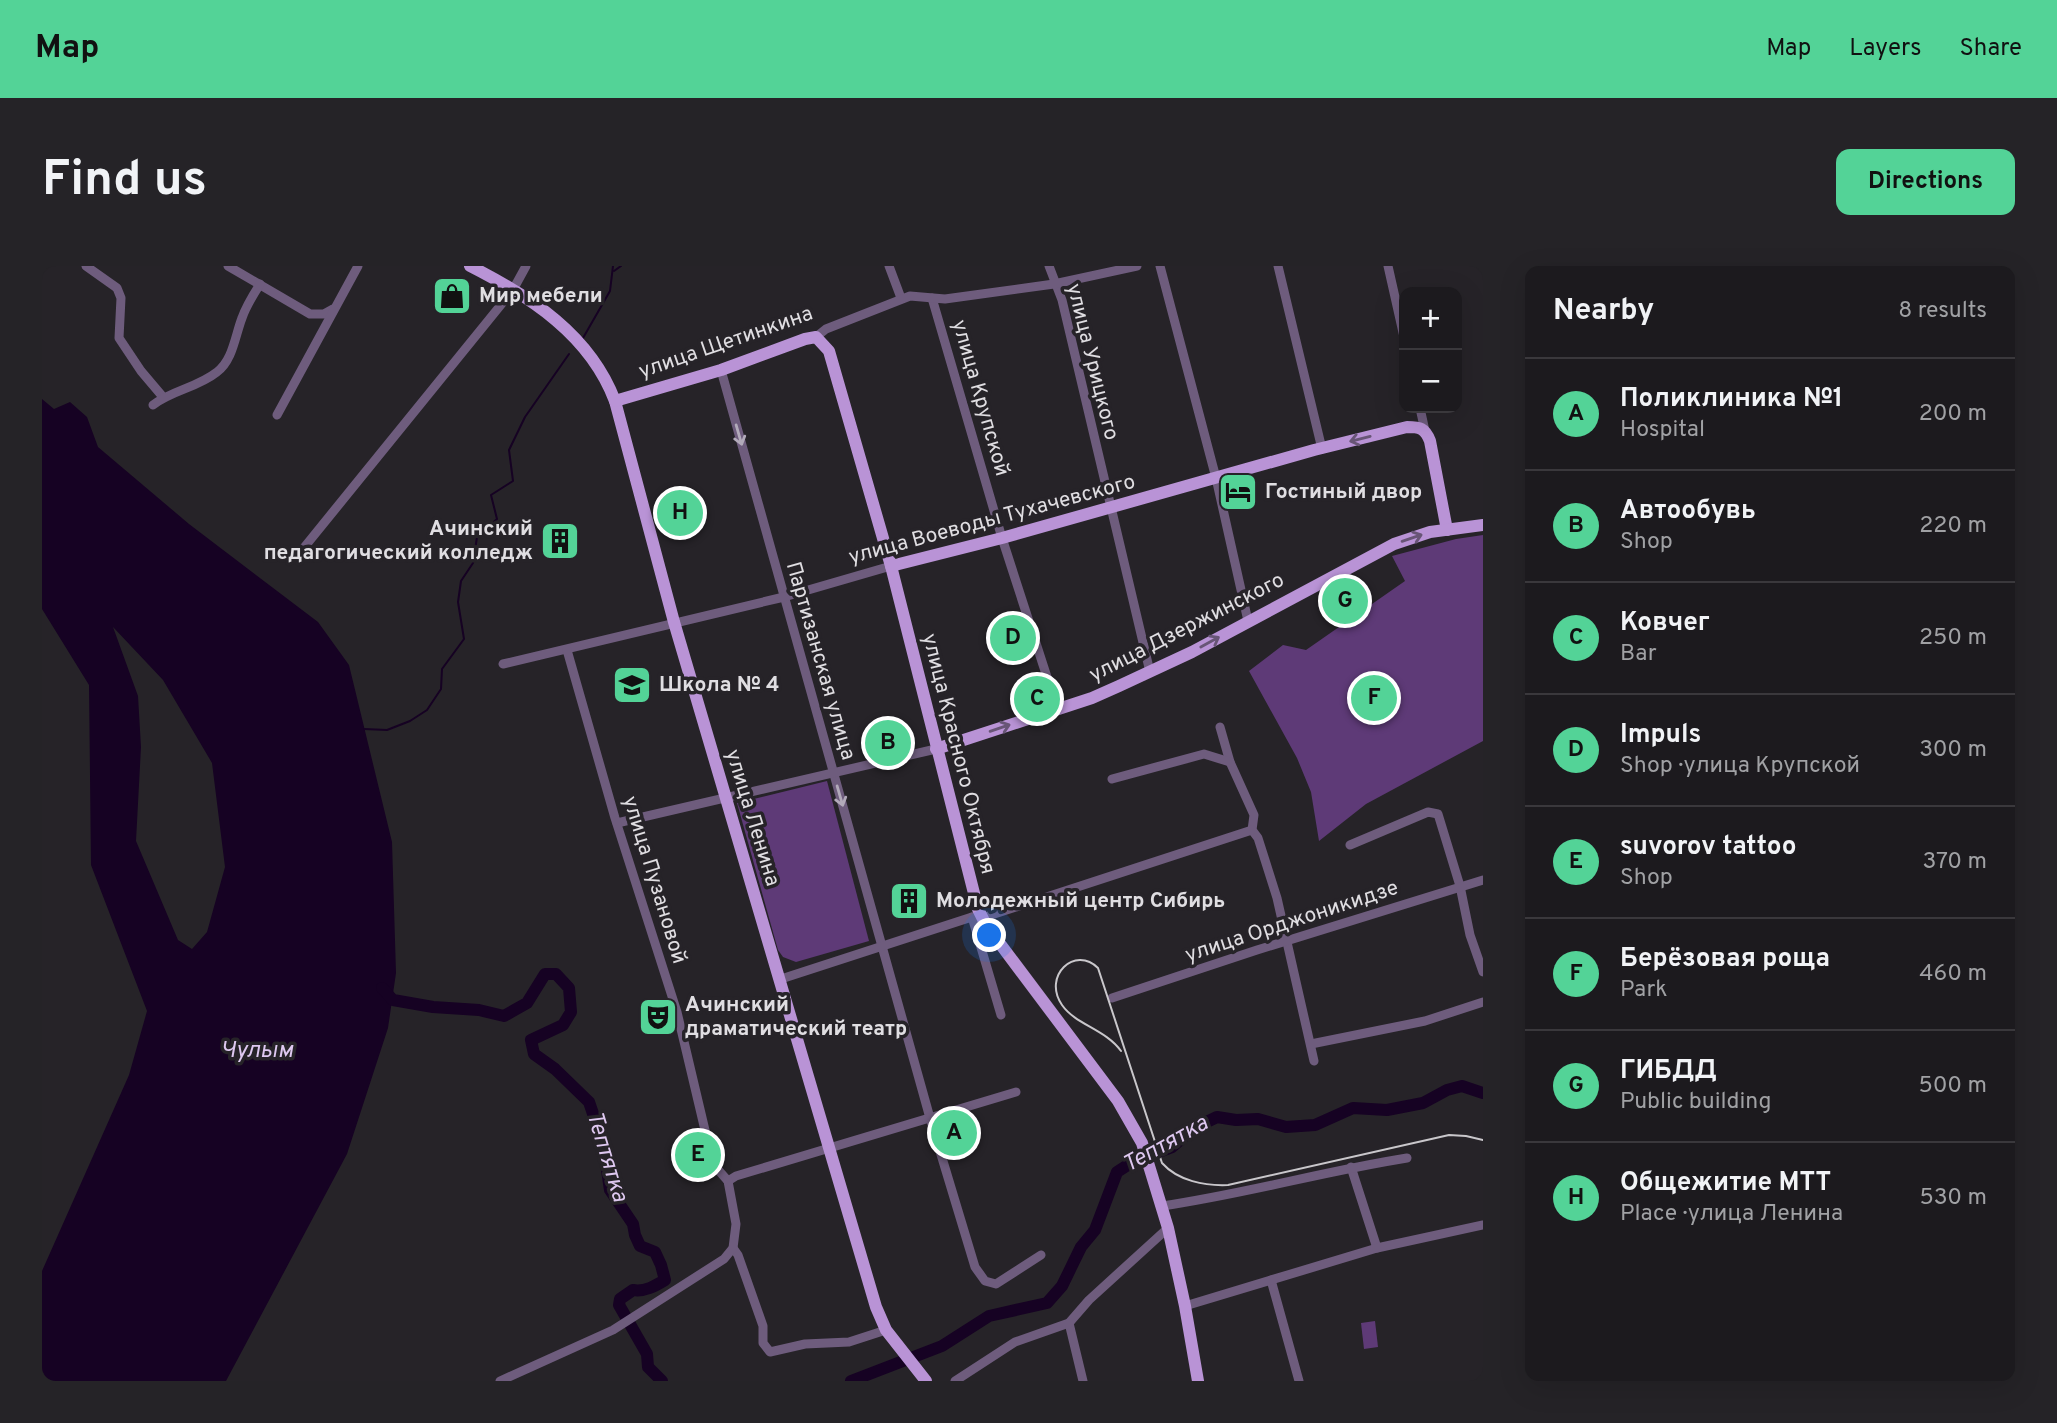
<!DOCTYPE html>
<meta charset="utf-8">
<style>
body{margin:0;font-family:Overpass,sans-serif;background:#252327;color:#f1f3f6}
.controls{position:absolute;right:21px;top:21px;display:grid;overflow:hidden;border-radius:14px;box-shadow:0 7px 28px #0002}
.controls button{width:63px;height:63px;display:grid;place-items:center;padding:0;border:0;border-bottom:2px solid #3a383c;background:#1c1a1e;color:#f1f3f6;font:35px sans-serif}
.you{position:absolute;left:948px;top:670px;width:24px;height:24px;margin:-18px;border:5px solid #fff;border-radius:50%;background:#1a73e8;box-shadow:0 0 0 10px #1a73e833}
.badge{display:grid;place-items:center;width:46px;height:46px;border-radius:50%;background:#53d397;color:#111;font-size:23px;font-weight:700}
.pin{position:absolute;translate:-50% -50%;border:4px solid #fff;box-shadow:0 2px 7px #0006}
.list{margin:0;padding:0;list-style:none}
h2{display:flex;justify-content:space-between;align-items:center;height:91px;margin:0;padding:0 28px;font-size:30px}
h2 small{font-size:23px;font-weight:400;color:#a0a1a4}
.list li{display:grid;grid-template-columns:46px 1fr auto;gap:21px;align-items:center;box-sizing:border-box;height:112px;padding:0 28px;border-top:2px solid #3a383c}
.list b{display:block;font-size:26px;white-space:nowrap}
.list p{margin:0;font-size:23px;white-space:nowrap;color:#a0a1a4}
.list em{font-size:23px;font-style:normal;color:#a0a1a4}
.map{position:relative;flex:none;width:1441px;height:1115px;overflow:hidden;border-radius:14px}
header{display:flex;align-items:center;gap:42px;box-sizing:border-box;height:98px;padding:0 35px;background:#53d397;color:#111}
header strong{font-size:33px}
nav{display:flex;gap:38px;margin-inline-start:auto;font-size:24px}
.intro{display:flex;align-items:center;justify-content:space-between;box-sizing:border-box;height:168px;padding:0 42px}
h1{margin:0;font-size:49px}
.button{padding:18px 32px;border-radius:14px;background:#53d397;color:#111;font-size:24px;font-weight:700}
main{display:flex;gap:42px;padding:0 42px}
aside{flex:1;background:#1c1a1e;border-radius:14px;box-shadow:0 7px 28px #0002}
.map>svg:first-child{display:block}
.park{fill:#5e3a77}
.water{fill:#160223;fill-rule:evenodd}
.lines{fill:none;stroke-linecap:round;stroke-linejoin:round}
.stream{stroke:#160223;stroke-width:2}
.river{stroke:#160223;stroke-width:12}
.minor{stroke:#6e5c7d;stroke-width:9}
.major{stroke:#b993d6;stroke-width:12}
.tram{stroke:#c9c7cb;stroke-width:2}
.oneway{stroke:#b2aaba}
.oneway2{stroke:#685576}
.labels{text-anchor:middle;dominant-baseline:central;stroke-width:7;stroke-linejoin:round;paint-order:stroke}
.poi-label{font-size:21px;font-weight:bold;fill:#e0dee2;stroke:#262328;text-anchor:start}
.street-label{font-size:21px;fill:#e0dee2;stroke:#262328}
.water-label{font-size:23px;font-style:italic;fill:#dec8f0;stroke:#262328}
</style>
<header>
<strong>Map</strong>
<nav><a>Map</a><a>Layers</a><a>Share</a></nav>
</header>
<div class="intro"><h1>Find us</h1><a class="button">Directions</a></div>
<main>
<div class="map">
<svg width="1441" height="1115" viewBox="0 0 1441 1115">
<rect width="100%" height="100%" fill="#262328"/>
<g class="park">
<path d="M1441 269V475L1324 538 1277 575 1269 526 1255 492 1207 405 1241 379 1264 384 1363 315 1350 290 1414 273Z"/>
<path d="M785 515 827 675 754 696 741 691 736 684 695 537Z"/>
<path d="M1333 1055 1336 1081 1322 1083 1319 1057Z"/>
</g>
<path class="water" d="M0 133 12 143 28 136 45 151 56 181 147 258 276 356 307 399 350 576 354 707 346 762 305 888 184 1115H0V1005L87 809 105 745 49 599 47 419 0 343ZM71 361 121 414 170 497 183 601 165 666 150 683 136 674 94 575 99 481 96 430Z"/>
<g class="lines">
<g class="stream">
<path d="M572 5 579 0"/>
<path d="M541 72 568 25 571 0"/>
<path d="M322 463 345 464 368 455 385 444 399 423 400 403 422 373 416 336 419 315 431 297 435 271 455 253 449 229 471 215 467 184 483 151 527 88"/>
</g>
<g class="river">
<path d="M340 722 351 734 391 741 437 744 462 750 485 737 503 708H514L527 722 529 746 521 759 489 774 492 788 513 803 547 836 561 877 568 924 591 958 593 969 598 980 613 986 619 999 623 1014C613 1020 603 1026 591 1024L578 1033 577 1039 605 1088 606 1101 620 1115"/>
<path d="M809 1115 900 1080 947 1050 1005 1037 1020 1020 1039 981 1053 964 1075 906 1092 895 1130 881 1152 862 1175 851 1194 854 1216 853 1244 861 1273 859 1311 842 1345 844 1381 837 1405 824 1420 820 1441 827"/>
</g>
<g class="minor">
<path d="M44 0 75 22 79 32 77 72 99 105 121 131"/>
<path d="M186 0 268 48H282L291 43"/>
<path d="M847 0 859 32"/>
<path d="M1007 0 1020 34 1108 406"/>
<path d="M1118 0 1174 212 1206 355"/>
<path d="M1236 0 1280 183"/>
<path d="M1346 0 1362 71"/>
<path d="M890 32 960 272 1015 442"/>
<path d="M774 71 784 63 868 30 903 33 1012 18 1095 0"/>
<path d="M679 104 888 852 933 1001 943 1015 954 1018 999 989"/>
<path d="M111 139C130 124 155 122 175 106 191 94 193 70 200 52 204 40 211 29 218 18"/>
<path d="M1378 142 1383 165"/>
<path d="M235 149 316 0"/>
<path d="M256 289 458 40 472 22 484 0"/>
<path d="M461 398 742 331 849 300"/>
<path d="M1178 461 1188 496 1212 549 1210 564 1216 572 1235 632 1272 795"/>
<path d="M1070 513 1162 488 1188 496"/>
<path d="M575 557 894 483"/>
<path d="M1308 579 1386 546 1396 548 1418 620 1428 669 1441 706"/>
<path d="M930 651 959 749"/>
<path d="M739 713 930 651 940 652 1210 564"/>
<path d="M1070 732 1215 684 1441 614"/>
<path d="M1269 778 1383 755 1441 736"/>
<path d="M1309 901 1335 982"/>
<path d="M686 915 694 910 974 826"/>
<path d="M1120 940C1203 928 1283 905 1365 892"/>
<path d="M691 982 696 989 721 1060V1077L728 1086 763 1078 807 1076 844 1064"/>
<path d="M1229 1014 1257 1115"/>
<path d="M1143 1040 1335 982 1441 959"/>
<path d="M1027 1057 1041 1115"/>
<path d="M458 1115 571 1064 682 993 691 982 694 958 686 915 671 898 635 746 573 552 525 384"/>
<path d="M913 1115 973 1076 1027 1057 1047 1034 1126 962"/>
</g>
<g class="major">
<path d="M428 0C489 31 548 69 573 135L632 356 834 1041 844 1064 884 1115"/>
<path d="M573 135 679 104 763 73 774 71 787 85 849 300 936 643 944 659 1076 835 1100 877 1126 962 1143 1040 1156 1115"/>
<path d="M849 300 960 272 1272 184 1365 161C1378 161 1383 162 1388 175L1405 264"/>
<path d="M894 483 1050 432 1077 420 1150 386 1352 278 1388 266 1441 259"/>
</g>
<path class="tram" d="M1079 785C1063 763 1034 759 1020 739 1000 710 1033 679 1056 702L1120 897C1136 915 1163 920 1186 919L1407 869 1424 870 1441 874"/>
</g>
<defs><path id="oneway-shaft" d="M-6 0H5M1.5-3L5.5 0L1.5 3" fill="none" stroke-width="1.6" stroke-linecap="round" stroke-linejoin="round" transform="scale(1.75)"/></defs>
<g class="oneway">
<use href="#oneway-shaft" transform="translate(697 169) rotate(74)"/>
<use href="#oneway-shaft" transform="translate(798 530) rotate(74)"/>
</g>
<g class="oneway2">
<use href="#oneway-shaft" transform="translate(1318 173) rotate(166)"/>
<use href="#oneway-shaft" transform="translate(1370 272) rotate(-19)"/>
<use href="#oneway-shaft" transform="translate(1168 376) rotate(-29)"/>
<use href="#oneway-shaft" transform="translate(958 462) rotate(-19)"/>
</g>
<defs>
<g id="shop-square" transform="scale(2.0125)"><rect x="-9" y="-9" width="18" height="18" rx="4" fill="#53d397" stroke="#262328"/><path d="M-5-2.5h2.3a2.7 3.5 0 0 1 5.4 0H5L5.5 6h-11ZM-1.5-2.5h3a1.5 2.3 0 0 0-3 0Z" fill="#111"/></g>
<g id="hotel-square" transform="scale(2.0125)"><rect x="-9" y="-9" width="18" height="18" rx="4" fill="#53d397" stroke="#262328"/><path d="M-6-4.5h1.5V1H6V5H4.5V3h-9V5H-6ZM-4 0a1.8 1.8 0 1 1 3.6 0ZM.5 0V-2.5h3Q6-2.5 6 0Z" fill="#111"/></g>
<g id="building-square" transform="scale(2.0125)"><rect x="-9" y="-9" width="18" height="18" rx="4" fill="#53d397" stroke="#262328"/><path d="M-4-6H4V6H1V3H-1V6H-4ZM-2.5-4.3h1.7v1.8h-1.7ZM.8-4.3h1.7v1.8H.8ZM-2.5-1h1.7V.8h-1.7ZM.8-1h1.7V.8H.8Z" fill="#111"/></g>
<g id="school-square" transform="scale(2.0125)"><rect x="-9" y="-9" width="18" height="18" rx="4" fill="#53d397" stroke="#262328"/><path d="M0-5L7-2L0 1L-7-2ZM-4 1L0 2.5L4 1V4Q0 6-4 4Z" fill="#111"/></g>
<g id="theatre-square" transform="scale(2.0125)"><rect x="-9" y="-9" width="18" height="18" rx="4" fill="#53d397" stroke="#262328"/><path d="M-5-5.5Q0-4 5-5.5V0Q5 5 0 6Q-5 5-5 0ZM-3.3-2.5H-1v1.5H-3.3ZM1-2.5H3.3v1.5H1ZM-2.8 1Q0 5.5 2.8 1Z" fill="#111"/></g>
</defs>
<g fill-rule="evenodd">
<use href="#shop-square" x="410" y="30"/>
<use href="#hotel-square" x="1196" y="226"/>
<use href="#building-square" x="518" y="275"/>
<use href="#school-square" x="590" y="419"/>
<use href="#building-square" x="867" y="635"/>
<use href="#theatre-square" x="616" y="751"/>
</g>
<g class="labels">
<g class="poi-label">
<text x="437" y="30">Мир мебели</text>
<text x="1223" y="226">Гостиный двор</text>
<text x="491" y="263" text-anchor="end">Ачинский<tspan x="491" dy="24">педагогический колледж</tspan></text>
<text x="617" y="419">Школа № 4</text>
<text x="894" y="635">Молодежный центр Сибирь</text>
<text x="643" y="739">Ачинский<tspan x="643" dy="24">драматический театр</tspan></text>
</g>
<g class="street-label">
<text transform="translate(684 77) rotate(-19)">улица Щетинкина</text>
<text transform="translate(1050 96) rotate(76)">улица Урицкого</text>
<text transform="translate(938 132) rotate(74)">улица Крупской</text>
<text transform="translate(950 254) rotate(-15)">улица Воеводы Тухачевского</text>
<text transform="translate(1145 362) rotate(-27)">улица Дзержинского</text>
<text transform="translate(778 395) rotate(74)">Партизанская улица</text>
<text transform="translate(916 488) rotate(76)">улица Красного Октября</text>
<text transform="translate(710 552) rotate(73)">улица Ленина</text>
<text transform="translate(612 614) rotate(73)">улица Пузановой</text>
<text transform="translate(1250 656) rotate(-18)">улица Орджоникидзе</text>
</g>
<g class="water-label">
<text x="215" y="785">Чулым</text>
<text transform="translate(1124 879) rotate(-29)">Тептятка</text>
<text transform="translate(564 891) rotate(73)">Тептятка</text>
</g>
</g>
</svg>
<div class="controls">
<button>+</button>
<button>−</button>
</div>
<div class="you"></div>
<div class="pin badge" style="left:912px;top:867px">A</div>
<div class="pin badge" style="left:846px;top:477px">B</div>
<div class="pin badge" style="left:995px;top:433px">C</div>
<div class="pin badge" style="left:971px;top:372px">D</div>
<div class="pin badge" style="left:656px;top:889px">E</div>
<div class="pin badge" style="left:1332px;top:432px">F</div>
<div class="pin badge" style="left:1303px;top:335px">G</div>
<div class="pin badge" style="left:638px;top:247px">H</div>
</div>
<aside>
<h2>Nearby<small>8 results</small></h2>
<ul class="list">
<li><span class="badge">A</span><div><b>Поликлиника №1</b><p>Hospital</p></div><em>200 m</em></li>
<li><span class="badge">B</span><div><b>Автообувь</b><p>Shop</p></div><em>220 m</em></li>
<li><span class="badge">C</span><div><b>Ковчег</b><p>Bar</p></div><em>250 m</em></li>
<li><span class="badge">D</span><div><b>Impuls</b><p>Shop · улица Крупской</p></div><em>300 m</em></li>
<li><span class="badge">E</span><div><b>suvorov tattoo</b><p>Shop</p></div><em>370 m</em></li>
<li><span class="badge">F</span><div><b>Берёзовая роща</b><p>Park</p></div><em>460 m</em></li>
<li><span class="badge">G</span><div><b>ГИБДД</b><p>Public building</p></div><em>500 m</em></li>
<li><span class="badge">H</span><div><b>Общежитие МТТ</b><p>Place · улица Ленина</p></div><em>530 m</em></li>
</ul>
</aside>
</main>
